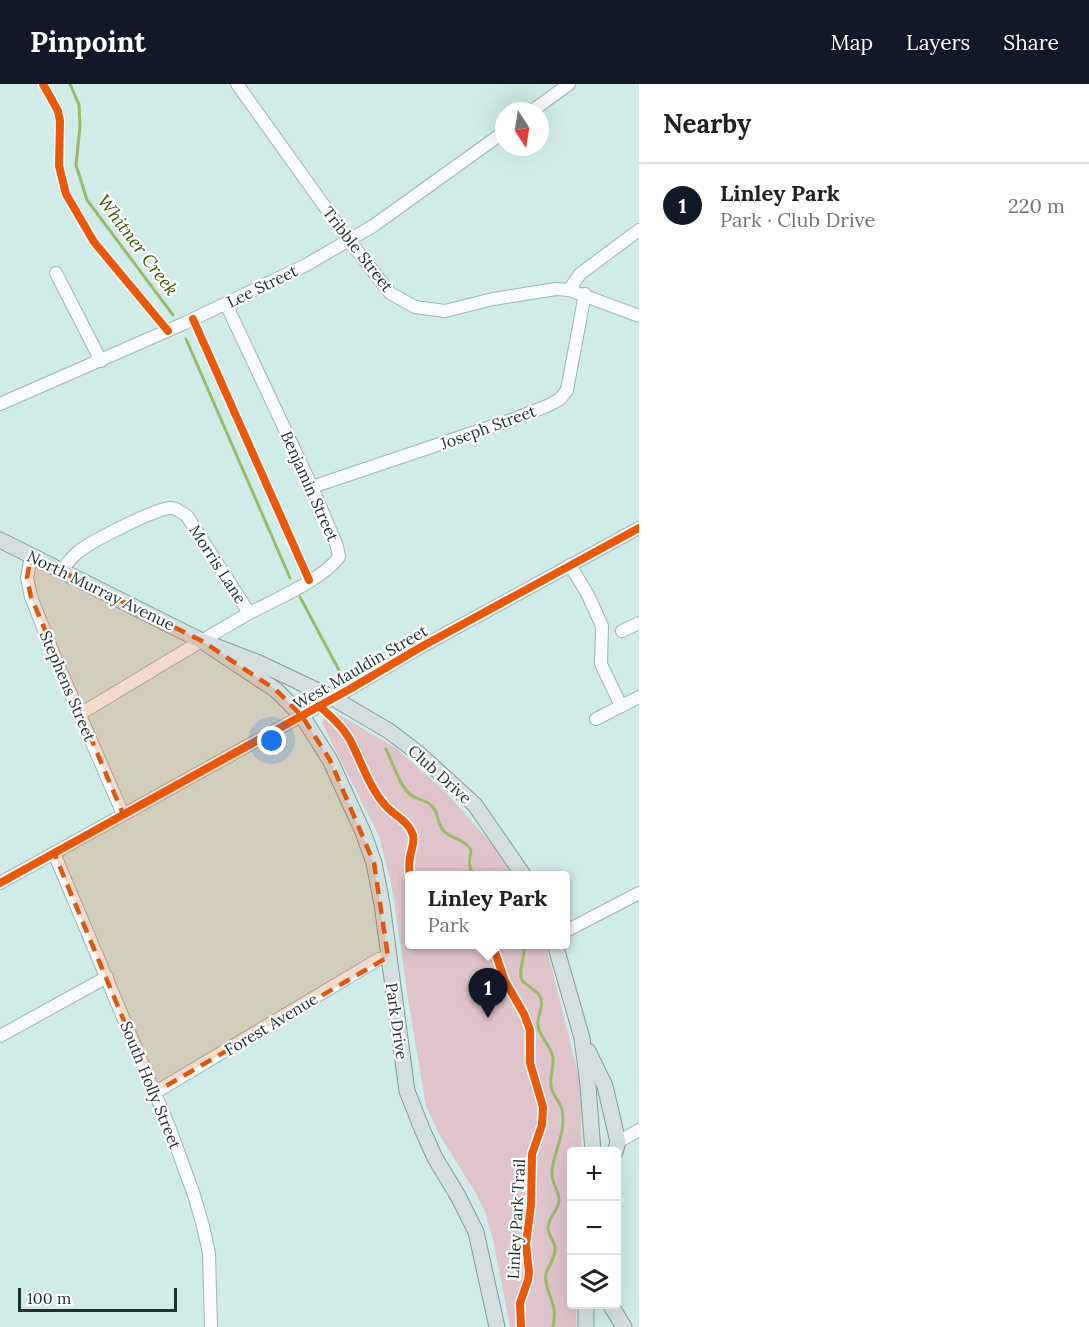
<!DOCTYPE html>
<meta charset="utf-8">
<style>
body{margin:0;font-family:Lora,serif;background:#f2f2f2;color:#202124}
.controls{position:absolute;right:18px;bottom:18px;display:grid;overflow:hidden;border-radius:6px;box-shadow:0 6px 24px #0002}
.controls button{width:54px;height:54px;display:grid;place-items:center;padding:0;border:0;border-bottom:2px solid #e0e0e0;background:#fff;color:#202124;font:30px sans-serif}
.compass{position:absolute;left:495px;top:18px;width:54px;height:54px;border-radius:50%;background:#fff;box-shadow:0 6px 24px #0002;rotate:168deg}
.scale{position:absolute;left:18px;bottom:15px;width:159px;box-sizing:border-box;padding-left:6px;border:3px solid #1e312f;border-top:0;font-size:16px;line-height:21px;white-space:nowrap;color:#1e312f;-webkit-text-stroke:4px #fff;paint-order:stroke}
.you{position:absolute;left:272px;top:657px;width:21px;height:21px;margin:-15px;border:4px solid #fff;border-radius:50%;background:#1a73e8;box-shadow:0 0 0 9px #1a73e833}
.badge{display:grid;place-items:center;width:39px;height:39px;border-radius:50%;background:#111827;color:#fff;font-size:20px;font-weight:700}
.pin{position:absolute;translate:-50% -50px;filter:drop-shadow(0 2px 3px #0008)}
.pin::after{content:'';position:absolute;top:32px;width:21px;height:18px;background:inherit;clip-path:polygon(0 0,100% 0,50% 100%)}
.popup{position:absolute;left:405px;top:787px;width:165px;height:78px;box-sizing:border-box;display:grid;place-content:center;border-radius:6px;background:#fff;filter:drop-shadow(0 2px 4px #0005);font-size:20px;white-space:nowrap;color:#757577}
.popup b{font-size:22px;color:#202124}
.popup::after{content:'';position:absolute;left:50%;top:100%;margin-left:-12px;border:12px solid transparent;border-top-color:#fff}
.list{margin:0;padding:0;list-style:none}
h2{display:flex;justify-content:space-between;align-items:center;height:78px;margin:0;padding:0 24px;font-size:26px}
h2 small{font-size:20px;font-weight:400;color:#757577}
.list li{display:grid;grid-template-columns:39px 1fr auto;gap:18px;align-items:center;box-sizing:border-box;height:84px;padding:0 24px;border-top:2px solid #e0e0e0}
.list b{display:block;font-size:22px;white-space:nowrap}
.list p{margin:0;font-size:20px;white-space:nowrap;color:#757577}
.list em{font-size:20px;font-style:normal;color:#757577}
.icon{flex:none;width:33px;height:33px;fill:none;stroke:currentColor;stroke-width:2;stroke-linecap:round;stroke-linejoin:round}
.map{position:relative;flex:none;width:639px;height:1243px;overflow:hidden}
header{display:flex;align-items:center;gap:36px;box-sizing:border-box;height:84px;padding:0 30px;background:#111827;color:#fff}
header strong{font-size:28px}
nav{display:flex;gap:33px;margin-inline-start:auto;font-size:21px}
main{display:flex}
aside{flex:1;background:#fff}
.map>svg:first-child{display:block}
.green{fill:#e0c4cb}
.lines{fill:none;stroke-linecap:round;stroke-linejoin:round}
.stream{stroke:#9abc69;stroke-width:3}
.minor-casing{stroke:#a0b5b2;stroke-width:14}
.major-casing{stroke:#809d99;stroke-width:17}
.minor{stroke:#f8fcfc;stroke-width:12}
.major{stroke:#d4e0df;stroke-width:15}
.cycleway-casing{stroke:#fff;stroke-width:11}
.cycleway{stroke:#e8590c;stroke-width:8}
.marked{fill:#de570e;fill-opacity:0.2;stroke:#de570e;stroke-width:4.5;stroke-dasharray:12 8;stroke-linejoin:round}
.labels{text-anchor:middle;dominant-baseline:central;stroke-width:4.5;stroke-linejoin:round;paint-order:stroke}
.street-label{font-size:16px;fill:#1e312f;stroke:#fff}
.water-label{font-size:18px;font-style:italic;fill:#3f5700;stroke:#fff}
</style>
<header>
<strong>Pinpoint</strong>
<nav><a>Map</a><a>Layers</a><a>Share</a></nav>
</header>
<main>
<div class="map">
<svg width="639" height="1243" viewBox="0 0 639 1243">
<rect width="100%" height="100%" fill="#d1ece8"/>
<path class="green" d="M334 628 396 664 446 708 505 775 513 791 410 792V860L546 861 582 1006 581 1067 572 1068V1220L576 1221V1243H510L493 1155 485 1128 475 1108 439 1050 426 1022 408 914 392 804 379 752 322 639 325 632Z"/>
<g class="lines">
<g class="stream">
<path d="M70 0 79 21 80 42 76 81 87 116 173 231"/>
<path d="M186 255 290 494"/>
<path d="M300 513 341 590"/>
<path d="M386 665C392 677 400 703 411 711 419 717 430 716 435 726 439 733 437 741 444 747 453 756 462 753 471 766 470 775 466 786 477 792"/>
<path d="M523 860C527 873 517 886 522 896 526 902 535 905 539 911 546 921 536 932 538 942 540 953 549 960 552 970 556 981 549 991 551 1002 552 1011 560 1017 562 1026 567 1048 553 1068 552 1088 551 1098 558 1105 559 1114 560 1125 551 1130 549 1139 545 1150 555 1155 555 1164 556 1174 548 1181 546 1190 544 1203 552 1213 554 1225 555 1231 554 1237 553 1243"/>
</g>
<g class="minor-casing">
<g id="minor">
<path d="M237 0 348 155 390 209 415 223 445 227 493 215 556 205 569 206 639 232"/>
<path d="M532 27 569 0"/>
<path d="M56 189 101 277"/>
<path d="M569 206 580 190 639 146"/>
<path d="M0 320 185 239 306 181 373 142 504 48"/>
<path d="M312 403 511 336 547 322 560 315 567 306 585 210"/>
<path d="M31 472 27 494 31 513 56 576 123 730"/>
<path d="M570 481 588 511 602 542 601 580 621 622"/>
<path d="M62 485C67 480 72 473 78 468 90 458 156 424 171 424 177 424 182 429 187 432L249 529"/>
<path d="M622 547 639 539"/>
<path d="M80 630C135 597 190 563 246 531 273 516 321 497 339 473L337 462 312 403 226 220"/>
<path d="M596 635 639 613"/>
<path d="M54 769 170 1045 194 1111 203 1142 209 1169 211 1243"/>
<path d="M0 799 350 605 421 563 639 444"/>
<path d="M566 847 639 809"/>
<path d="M0 952 107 893"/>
<path d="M154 1009 379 875 388 873"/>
<path d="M618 1058 639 1046"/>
</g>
</g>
<g class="major-casing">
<g id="major">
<path d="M0 456 202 557 259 579 333 614 389 647 418 669 475 721 524 792"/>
<path d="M202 557 276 606 302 632 330 676 363 748 374 779 382 820 407 1007 422 1045 435 1074 458 1112 476 1148 497 1243"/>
<path d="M555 860 582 954 588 1001 593 1068"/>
<path d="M588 967 605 1002 618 1058 615 1068"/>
<path d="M586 1220V1243"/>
<path d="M610 1220 624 1243"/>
</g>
</g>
<use href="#minor" class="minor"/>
<use href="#major" class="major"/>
<g class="cycleway-casing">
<g id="cycleway">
<path d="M43 0 58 27 60 37 59 82 66 110 94 158 168 247"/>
<path d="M193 235 309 496"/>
<path d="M319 622C331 632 343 643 350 656 361 677 369 703 385 721 394 732 408 736 413 751 415 760 411 765 410 773 409 779 409 785 410 792"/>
<path d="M0 799 350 605 421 563 639 444"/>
<path d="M489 860 496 871 505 897 524 930 530 946V979L543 1023 542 1041 532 1070 531 1121 526 1160 529 1188 528 1196 520 1219 521 1243"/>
</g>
</g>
<use href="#cycleway" class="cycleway"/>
</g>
<path class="marked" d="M31 472 202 557 276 606 302 632 330 676 374 779 388 873 154 1009 54 769 123 730 31 513 27 494Z"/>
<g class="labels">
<g class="street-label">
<text transform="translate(358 165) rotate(52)">Tribble Street</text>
<text transform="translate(262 202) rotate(-26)">Lee Street</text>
<text transform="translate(488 343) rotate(-20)">Joseph Street</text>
<text transform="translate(310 402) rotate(66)">Benjamin Street</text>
<text transform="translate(218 480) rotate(57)">Morris Lane</text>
<text transform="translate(101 506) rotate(26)">North Murray Avenue</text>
<text transform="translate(360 583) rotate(-30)">West Mauldin Street</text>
<text transform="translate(68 602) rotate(67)">Stephens Street</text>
<text transform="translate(440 690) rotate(42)">Club Drive</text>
<text transform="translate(397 937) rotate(82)">Park Drive</text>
<text transform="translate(271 940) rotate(-31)">Forest Avenue</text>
<text transform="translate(151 1001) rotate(68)">South Holly Street</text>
<text transform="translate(516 1135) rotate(-87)">Linley Park Trail</text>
</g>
<g class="water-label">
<text transform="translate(138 161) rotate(53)">Whitner Creek</text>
</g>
</g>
</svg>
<div class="controls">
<button>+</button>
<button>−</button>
<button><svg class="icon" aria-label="layers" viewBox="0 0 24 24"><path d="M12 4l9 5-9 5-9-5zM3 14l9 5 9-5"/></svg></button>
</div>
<svg class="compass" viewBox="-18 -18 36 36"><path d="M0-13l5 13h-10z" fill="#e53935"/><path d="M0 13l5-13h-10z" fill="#757577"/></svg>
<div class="scale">100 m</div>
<div class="you"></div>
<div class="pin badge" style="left:488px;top:934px">1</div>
<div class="popup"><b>Linley Park</b>Park</div>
</div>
<aside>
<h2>Nearby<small></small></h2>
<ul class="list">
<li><span class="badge">1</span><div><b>Linley Park</b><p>Park · Club Drive</p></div><em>220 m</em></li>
</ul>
</aside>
</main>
